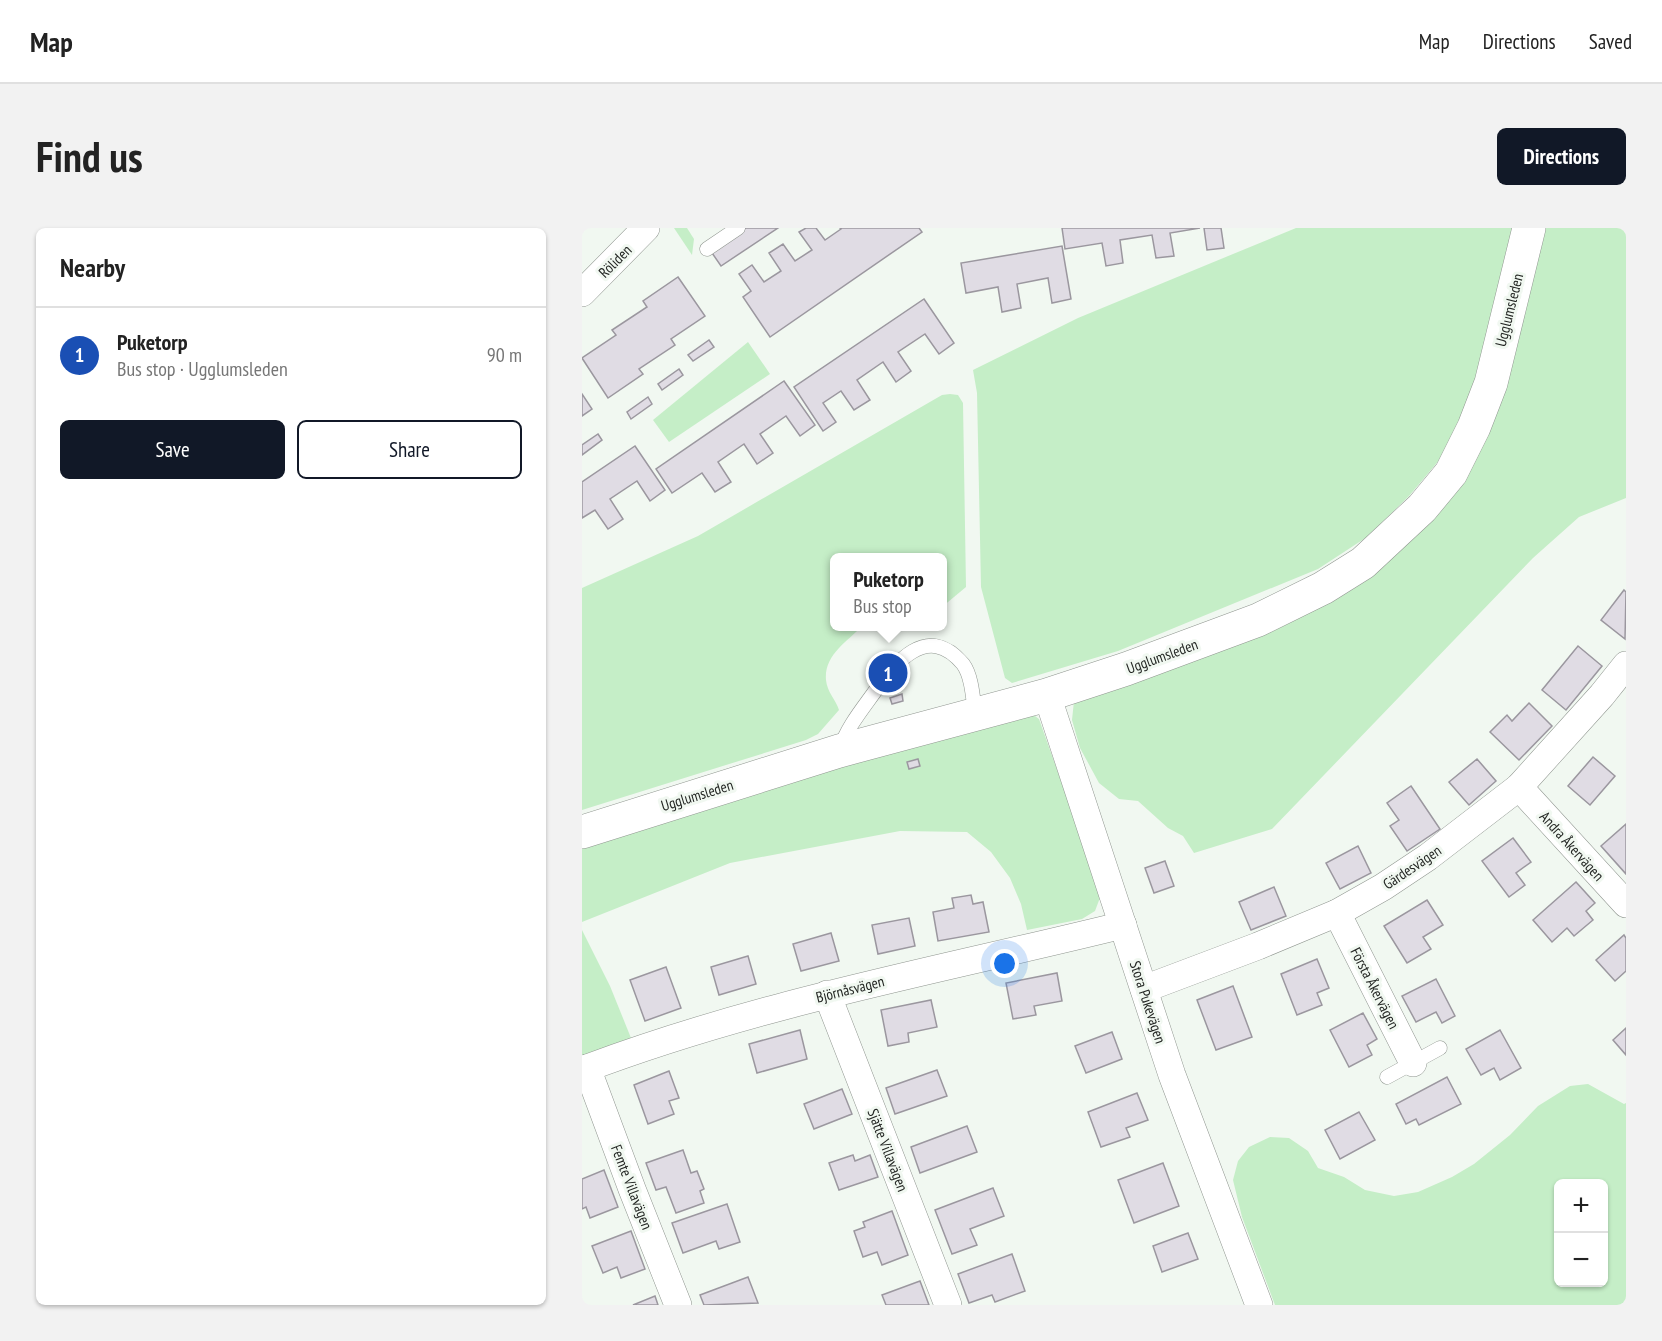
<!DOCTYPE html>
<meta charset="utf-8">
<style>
body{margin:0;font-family:"PT Sans Narrow",sans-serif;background:#f2f2f2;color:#222}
.controls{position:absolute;right:18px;bottom:18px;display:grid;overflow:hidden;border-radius:9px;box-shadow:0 2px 4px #0004}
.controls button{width:54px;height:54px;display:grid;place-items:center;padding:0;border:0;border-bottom:2px solid #e0e0e0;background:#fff;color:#222;font:30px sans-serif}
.you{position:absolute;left:423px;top:736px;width:21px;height:21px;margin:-15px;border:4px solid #fff;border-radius:50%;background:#1a73e8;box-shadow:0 0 0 9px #1a73e833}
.badge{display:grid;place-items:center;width:39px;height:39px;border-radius:50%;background:#111827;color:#fff;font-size:20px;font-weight:700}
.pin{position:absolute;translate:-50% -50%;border:3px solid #fff;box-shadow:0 2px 6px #0006}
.popup{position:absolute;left:248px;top:325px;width:117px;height:78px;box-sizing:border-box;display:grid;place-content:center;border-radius:9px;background:#fff;filter:drop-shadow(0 2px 4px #0005);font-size:20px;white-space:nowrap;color:#767676}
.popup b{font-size:22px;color:#222}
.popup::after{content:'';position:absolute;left:50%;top:100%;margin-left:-12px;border:12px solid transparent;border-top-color:#fff}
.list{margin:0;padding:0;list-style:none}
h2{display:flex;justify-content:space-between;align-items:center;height:78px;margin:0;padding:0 24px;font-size:26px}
h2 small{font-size:20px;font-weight:400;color:#767676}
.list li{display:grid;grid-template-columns:39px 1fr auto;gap:18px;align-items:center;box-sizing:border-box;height:96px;padding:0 24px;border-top:2px solid #e0e0e0}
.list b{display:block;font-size:22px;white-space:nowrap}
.list p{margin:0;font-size:20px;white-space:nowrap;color:#767676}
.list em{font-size:20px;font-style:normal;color:#767676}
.actions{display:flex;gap:12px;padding:18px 24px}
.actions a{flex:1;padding:14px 0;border:2px solid #111827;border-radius:9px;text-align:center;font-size:21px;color:#111827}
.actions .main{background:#111827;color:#fff}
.map{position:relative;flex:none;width:1044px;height:1077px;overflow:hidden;border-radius:9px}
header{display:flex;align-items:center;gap:36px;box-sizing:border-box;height:84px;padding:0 30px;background:#fff;border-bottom:2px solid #e0e0e0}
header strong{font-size:28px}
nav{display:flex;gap:33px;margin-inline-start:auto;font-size:21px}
.intro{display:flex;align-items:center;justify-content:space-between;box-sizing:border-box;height:144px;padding:0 36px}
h1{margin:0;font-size:42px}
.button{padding:15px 27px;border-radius:9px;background:#111827;color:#fff;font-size:21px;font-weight:700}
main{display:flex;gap:36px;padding:0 36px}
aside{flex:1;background:#fff;border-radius:9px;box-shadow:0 2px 4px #0004}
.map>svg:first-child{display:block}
.green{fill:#c5eec7;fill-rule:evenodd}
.building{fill:#e0dce4;stroke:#9b979f;stroke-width:1.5}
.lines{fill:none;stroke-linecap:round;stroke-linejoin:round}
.lane-casing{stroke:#909690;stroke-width:15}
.street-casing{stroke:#909690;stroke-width:28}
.secondary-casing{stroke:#909690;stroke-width:34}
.lane{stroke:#fff;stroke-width:14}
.street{stroke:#fff;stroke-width:27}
.secondary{stroke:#fff;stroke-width:33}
.labels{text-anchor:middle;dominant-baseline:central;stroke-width:6;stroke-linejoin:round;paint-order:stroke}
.street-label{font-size:15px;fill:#232623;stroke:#f1f8f1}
</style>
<header>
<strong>Map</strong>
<nav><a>Map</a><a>Directions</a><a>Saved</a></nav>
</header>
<div class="intro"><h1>Find us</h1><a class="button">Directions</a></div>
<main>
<aside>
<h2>Nearby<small></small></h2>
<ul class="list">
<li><span class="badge" style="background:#1a4fb4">1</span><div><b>Puketorp</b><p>Bus stop · Ugglumsleden</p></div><em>90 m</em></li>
</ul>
<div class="actions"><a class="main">Save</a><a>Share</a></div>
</aside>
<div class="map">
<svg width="1044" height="1077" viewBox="0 0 1044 1077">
<rect width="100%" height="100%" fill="#f1f8f1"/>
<g class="green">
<path d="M92 0H105L112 11 110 27Z"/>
<path d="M714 0H934L887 175 864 224 827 268 785 309 736 341 536 423 430 455 423 450 399 359 395 165 391 142 496 90Z"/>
<path d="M959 0H1044V270L997 289 951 330 690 601 612 625 601 608 586 600 556 573 537 571 517 555 498 520 490 492 492 473 843 297Z"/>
<path d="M166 114 188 146 87 214 71 192Z"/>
<path d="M368 166 376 167 381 175 384 359 360 379V330H252V398L279 399C265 414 242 427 244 452 245 464 254 472 257 482L236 506 224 512 0 582V360L116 308 360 167Z"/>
<path d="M449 485 457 491 485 570 516 652 519 667 513 683 500 691 445 702 439 676 428 650 409 624 385 604 318 603 148 635 0 694V610Z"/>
<path d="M0 702 28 758 49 810 0 828Z"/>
<path d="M1006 856 1042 876 1044 875V1077H693L660 989 651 952 656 933 667 919 688 909 707 910 726 923 736 940 762 949 783 962 812 968 836 964 870 949 892 936 928 907 956 878 988 858ZM976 956H1022V1054H976Z"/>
</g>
<g class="building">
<path d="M161 0H196L139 38 128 22Z"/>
<path d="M224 0H234L243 12 259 1 258 0H337L340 4 188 109 161 69 169 63 157 46 170 37 182 54 199 43 187 25 201 16 213 33 230 22 217 4Z"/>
<path d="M480 0H618L588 5 592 28 574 30 570 7 538 12 541 35 524 38 520 15 483 21Z"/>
<path d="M622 0H639L642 20 625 22Z"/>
<path d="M480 18 489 71 470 75 466 50 435 56 439 80 420 84 416 59 384 65 379 35Z"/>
<path d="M96 49 123 88 89 111 93 117 57 141 61 146 26 170 0 130 34 107 30 102 65 79 61 73Z"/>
<path d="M342 71 372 115 357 126 343 106 316 124 329 143 314 154 301 134 275 152 288 172 272 182 259 163 241 175 254 194 241 203 212 159Z"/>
<path d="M127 112 132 119 111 133 106 127Z"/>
<path d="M97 141 101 147 80 162 76 156Z"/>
<path d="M202 153 233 197 218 208 204 188 178 206 191 225 175 236 162 216 136 234 149 254 133 264 120 245 90 265 74 241Z"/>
<path d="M0 166 10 181 0 188Z"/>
<path d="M66 169 70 176 49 191 45 184Z"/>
<path d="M16 206 20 212 0 227V217Z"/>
<path d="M53 218 83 262 68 273 55 253 28 271 41 291 26 301 13 282 0 290V254Z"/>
<path d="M1042 362 1044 364 1043 411 1019 392Z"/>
<path d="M996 418 1020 438 984 482 960 462Z"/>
<path d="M320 466 321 473 310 476 308 470Z"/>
<path d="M947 475 970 498 937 532 908 504 925 487 930 493Z"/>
<path d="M1011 529 1033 548 1008 577 986 558Z"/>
<path d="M336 531 338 538 327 541 325 534Z"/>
<path d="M895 531 914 553 887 577 867 554Z"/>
<path d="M829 558 858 601 825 623 808 598 817 592 805 575Z"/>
<path d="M1044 596V646L1019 618Z"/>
<path d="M931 610 949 634 934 645 943 657 927 669 900 633Z"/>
<path d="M776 618 789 645 758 661 744 635Z"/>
<path d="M583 633 592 658 572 665 563 640Z"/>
<path d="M994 654 1013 675 1004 683 1011 692 992 708 985 700 970 714 951 692Z"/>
<path d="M692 659 704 688 669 702 657 674Z"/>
<path d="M389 667 391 676 401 674 407 704 356 713 351 684 372 680 370 670Z"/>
<path d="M845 672 861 697 841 709 849 721 825 735 802 698Z"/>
<path d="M327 690 333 718 296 726 290 697Z"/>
<path d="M249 705 257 733 219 743 211 716Z"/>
<path d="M1042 707 1044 710V743L1033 753 1014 732Z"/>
<path d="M166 728 174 756 137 767 129 739Z"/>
<path d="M735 731 747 760 735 765 740 777 715 787 699 746Z"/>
<path d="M84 739 99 780 63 793 48 752Z"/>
<path d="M475 745 480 773 452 778 454 787 431 791 424 755Z"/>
<path d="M854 751 873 788 860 795 854 784 834 794 820 768Z"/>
<path d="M651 758 670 809 634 822 615 772Z"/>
<path d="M349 772 355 799 326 805 327 814 306 818 299 782Z"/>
<path d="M781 785 795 811 785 817 790 827 767 839 748 802Z"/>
<path d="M1044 800V827L1031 812Z"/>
<path d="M218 802 225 831 175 845 167 816Z"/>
<path d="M918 802 939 840 918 852 912 840 899 847 884 821Z"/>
<path d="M530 804 540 831 504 845 493 818Z"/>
<path d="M355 842 365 868 313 886 304 860Z"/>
<path d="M87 843 97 870 87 873 92 886 66 896 52 857Z"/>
<path d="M865 849 879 876 837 897 834 891 824 896 814 876Z"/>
<path d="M260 861 270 886 232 901 222 876Z"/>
<path d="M555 865 566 892 544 900 548 909 519 919 506 884Z"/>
<path d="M777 884 793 912 758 931 743 902Z"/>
<path d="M385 898 395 924 338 945 329 919Z"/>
<path d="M101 922 109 945 115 943 122 961 118 963 122 975 94 985 84 959 74 962 64 935Z"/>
<path d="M271 927 273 933 288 927 296 949 257 962 247 935Z"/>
<path d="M581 935 597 978 552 995 536 952Z"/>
<path d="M22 942 36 979 8 990 4 979 0 981V951Z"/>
<path d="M411 960 422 988 388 1001 395 1017 370 1026 353 982Z"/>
<path d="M145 976 158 1014 137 1021 134 1013 101 1025 90 995Z"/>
<path d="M310 983 326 1027 300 1037 295 1024 281 1029 272 1003 283 999 281 994Z"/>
<path d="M49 1003 63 1041 39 1050 35 1039 21 1045 10 1018Z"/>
<path d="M606 1005 616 1031 580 1044 571 1018Z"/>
<path d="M430 1026 443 1063 413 1074 410 1067 387 1075 376 1046Z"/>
<path d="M166 1049 176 1075 122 1077 118 1067Z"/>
<path d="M338 1053 347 1077H304L300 1067Z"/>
<path d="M73 1068 76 1077H51Z"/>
</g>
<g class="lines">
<g class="lane-casing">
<g id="lane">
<path d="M125 21 156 0"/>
<path d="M258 521C265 500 278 484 291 466 312 436 345 393 381 436 390 448 391 471 393 485"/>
<path d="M805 849 858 820"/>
</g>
</g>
<g class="street-casing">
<g id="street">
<path d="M0 65 64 0"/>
<path d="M465 467 590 847 677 1077"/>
<path d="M937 559 1044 676"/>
<path d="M755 685 831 835"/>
<path d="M562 761 676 718 755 685 801 659 846 629 937 559 1020 467 1044 437"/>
<path d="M245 766 366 1077"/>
<path d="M5 840 50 961 96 1077"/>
<path d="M0 842C176 775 359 742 541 697"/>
</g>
</g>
<g class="secondary-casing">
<path id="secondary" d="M0 604 257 523 465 467 544 441 676 392 741 360 781 335 840 280 869 245 892 199 909 155 947 0"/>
</g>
<use href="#lane" class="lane"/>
<use href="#street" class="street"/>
<use href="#secondary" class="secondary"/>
</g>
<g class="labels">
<g class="street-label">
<text transform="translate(33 33) rotate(-45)">Röliden</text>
<text transform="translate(927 82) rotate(-76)">Ugglumsleden</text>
<text transform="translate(580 428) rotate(-20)">Ugglumsleden</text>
<text transform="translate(115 567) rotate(-17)">Ugglumsleden</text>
<text transform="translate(990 618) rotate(48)">Andra Åkervägen</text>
<text transform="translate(830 639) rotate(-34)">Gärdesvägen</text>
<text transform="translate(793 760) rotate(63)">Första Åkervägen</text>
<text transform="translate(268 761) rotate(-14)">Björnåsvägen</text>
<text transform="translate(566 774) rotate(72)">Stora Pukevägen</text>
<text transform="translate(306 922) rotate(69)">Sjätte Villavägen</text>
<text transform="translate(50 959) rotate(69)">Femte Villavägen</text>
</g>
</g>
</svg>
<div class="controls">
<button>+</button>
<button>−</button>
</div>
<div class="you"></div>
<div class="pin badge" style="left:306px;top:445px;background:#1a4fb4">1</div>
<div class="popup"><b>Puketorp</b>Bus stop</div>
</div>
</main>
